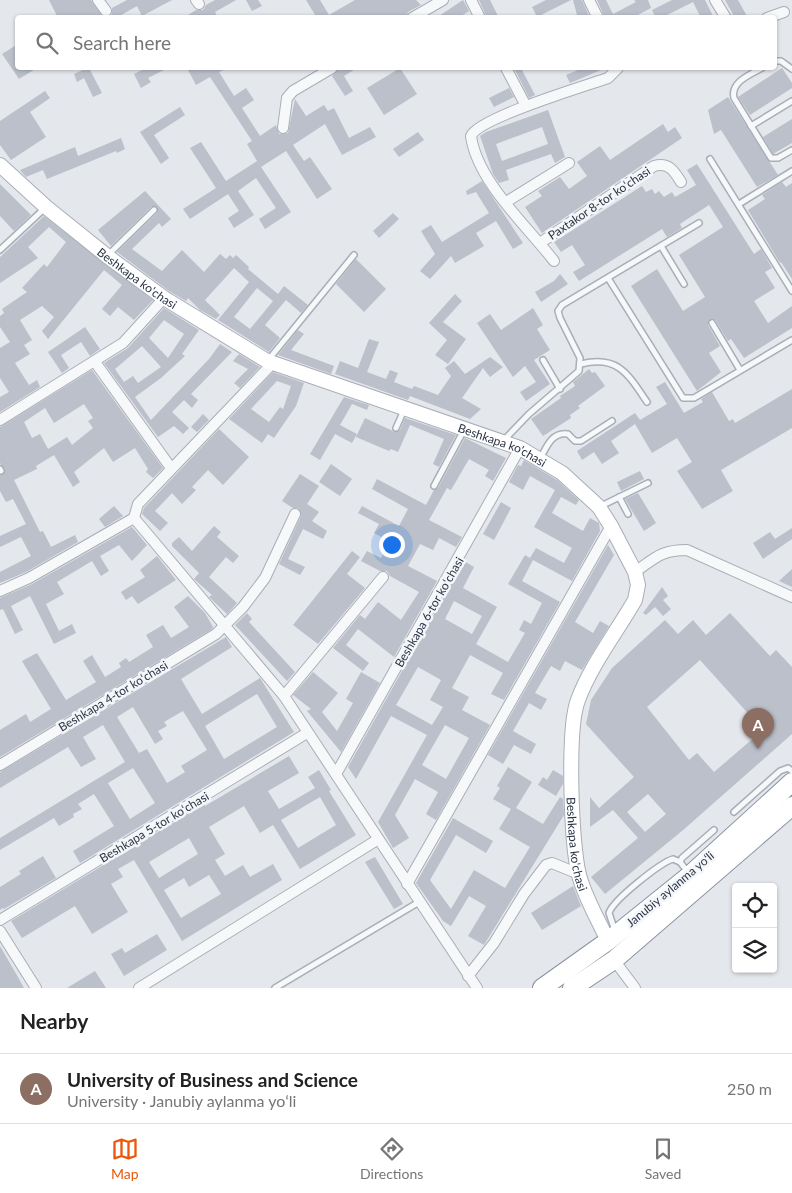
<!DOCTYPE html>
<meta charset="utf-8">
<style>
body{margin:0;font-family:Lato,sans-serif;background:#f2f2f2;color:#222}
.controls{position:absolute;right:15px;bottom:15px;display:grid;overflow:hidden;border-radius:5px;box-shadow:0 1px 4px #0004}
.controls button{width:45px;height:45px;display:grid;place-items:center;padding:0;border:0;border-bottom:1px solid #e0e0e0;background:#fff;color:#222;font:25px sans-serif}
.you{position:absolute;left:391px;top:544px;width:18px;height:18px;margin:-12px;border:4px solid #fff;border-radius:50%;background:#1a73e8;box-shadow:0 0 0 8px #1a73e833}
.badge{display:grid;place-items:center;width:32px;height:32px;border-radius:50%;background:#ea580c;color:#fff;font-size:16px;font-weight:700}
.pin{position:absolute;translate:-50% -41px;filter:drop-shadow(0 1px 2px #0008)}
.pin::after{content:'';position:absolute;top:26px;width:18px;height:15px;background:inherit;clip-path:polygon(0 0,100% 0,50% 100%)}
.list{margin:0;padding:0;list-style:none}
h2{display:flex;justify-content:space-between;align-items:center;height:65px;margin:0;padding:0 20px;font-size:21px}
h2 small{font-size:16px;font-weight:400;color:#767676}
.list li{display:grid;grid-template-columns:32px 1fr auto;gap:15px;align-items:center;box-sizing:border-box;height:70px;padding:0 20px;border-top:1px solid #e0e0e0}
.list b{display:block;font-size:19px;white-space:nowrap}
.list p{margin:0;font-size:16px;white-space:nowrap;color:#767676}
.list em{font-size:16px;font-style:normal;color:#767676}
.icon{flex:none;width:28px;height:28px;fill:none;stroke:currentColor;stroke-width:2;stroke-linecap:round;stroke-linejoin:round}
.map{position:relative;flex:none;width:792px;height:988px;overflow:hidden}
.search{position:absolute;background:#fff;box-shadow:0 1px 4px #0004;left:15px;right:15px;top:15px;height:55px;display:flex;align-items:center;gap:12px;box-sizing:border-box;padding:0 18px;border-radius:5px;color:#767676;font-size:19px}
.sheet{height:135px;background:#fff}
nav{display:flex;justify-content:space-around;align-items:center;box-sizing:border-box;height:70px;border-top:1px solid #e0e0e0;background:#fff;font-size:14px;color:#767676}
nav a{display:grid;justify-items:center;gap:2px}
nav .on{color:#ea580c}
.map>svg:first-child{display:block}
.building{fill:#bbc0ca;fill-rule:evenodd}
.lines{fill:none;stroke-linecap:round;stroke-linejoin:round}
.lane-casing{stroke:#a9aeb7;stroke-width:8}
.street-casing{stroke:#a9aeb7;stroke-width:12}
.secondary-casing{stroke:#a9aeb7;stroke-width:16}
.highway-casing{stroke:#8b94a3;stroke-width:20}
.lane{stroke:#f7f8fa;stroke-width:5}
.street{stroke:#f7f8fa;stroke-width:10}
.secondary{stroke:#fff;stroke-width:14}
.highway{stroke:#fff;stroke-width:18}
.labels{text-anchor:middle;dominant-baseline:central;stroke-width:5;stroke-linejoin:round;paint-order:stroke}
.street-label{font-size:12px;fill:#2b3445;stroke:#f4f6f9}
</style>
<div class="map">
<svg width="792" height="988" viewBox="0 0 792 988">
<rect width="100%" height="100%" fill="#e4e7ec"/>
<g class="building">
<path d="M49 0H91L104 18H58Z"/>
<path d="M127 0H172L142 16 137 6 116 18H108L112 14V8Z"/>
<path d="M215 0H236L215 12 218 18H183L196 10H203L206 5Z"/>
<path d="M246 0H258L262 6 252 11Z"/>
<path d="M306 0H320L329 15 355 0H416L421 5 408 12 405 18H317Z"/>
<path d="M463 0 469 11 458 18H436Z"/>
<path d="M479 0H490L499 18H487Z"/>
<path d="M546 0H571L537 17 532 7Z"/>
<path d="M573 0H582L590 18H580L577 15Z"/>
<path d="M597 0H606L613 14 636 2 634 0H648L651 8 632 18H605Z"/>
<path d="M672 0H705L714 18H701L693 2 661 18H656L652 10Z"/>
<path d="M725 0H738L748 18H735Z"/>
<path d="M18 44V68H37L19 79 2 54Z"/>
<path d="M87 68H89L102 93 93 97 84 78 77 82 74 74Z"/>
<path d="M146 68H168L148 78 151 82 141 88 134 74Z"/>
<path d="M187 68H228L219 72 234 96 246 88 254 100 242 108 260 136 276 125 279 134 288 133 295 99 306 116 324 105 328 111 334 108 349 138 370 127 376 137 342 155 325 124 293 145 304 161 310 157 332 189 317 199 286 151 261 167 291 212 265 229 259 219 276 208 256 178 238 191 254 215 234 228 228 218 239 211 228 194 190 219 183 209 216 188 190 148 201 142 226 181 257 161 247 144 252 141 210 77 196 85Z"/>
<path d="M339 68H357L344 76 353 91 345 96 332 76Z"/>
<path d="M400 68 417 94 384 115 367 88Z"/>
<path d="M514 68H521L535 95 529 98Z"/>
<path d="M583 68H606L570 83 566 75Z"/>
<path d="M782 68 792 83V88L750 115 738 97Z"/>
<path d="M509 88 514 97 494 107 489 98Z"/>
<path d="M45 91 50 98 30 112 46 137 11 160 0 145V121Z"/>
<path d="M728 97 778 175 757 187 721 130 714 134 708 110Z"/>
<path d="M180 107 185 115 154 135 169 158 161 164 140 132Z"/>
<path d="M548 110 565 157 555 163 551 154 506 170 509 180 499 183 493 174 480 136 486 132ZM542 127 548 144 502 161 496 144Z"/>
<path d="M792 119V143L773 154 763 137Z"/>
<path d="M663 124 668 132 675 127 682 138 542 233 525 207 542 196 538 191 560 177 569 189 587 176 577 162 600 146 610 160Z"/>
<path d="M418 132 424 140 399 157 393 149Z"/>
<path d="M121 138 125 149 117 153 116 151 47 179 43 170 26 177 20 170 75 147 78 156Z"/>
<path d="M697 164 754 254 761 249 772 268 765 272 775 288 754 301 768 323 792 306V328L744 358 731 339 728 341 715 320H709L708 325 720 346 709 353 721 372 697 391 631 286 657 269 683 311 705 297 679 255 723 227 709 205 680 224 682 228 667 237 662 229 579 281 573 272 585 265 572 245 561 252 554 242 642 186 646 192 652 189 655 194 659 191 664 197 672 192 675 197 696 185 687 170Z"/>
<path d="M482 181 523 243 513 249 496 221 476 233 484 246 455 263 451 256 430 279 420 271 435 254 421 231 431 225 442 242 489 213 476 192 467 195 466 191Z"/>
<path d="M782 182 786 187 792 183V279L781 262 780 263 748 210 765 199 762 195Z"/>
<path d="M0 184 31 215 14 231 0 216Z"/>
<path d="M145 191 171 219 162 227 159 223 132 249 162 271 182 250 204 272 220 254 226 259 230 255 233 258 236 255 249 267 248 269 278 294 284 286 308 305 301 313 286 300 265 325 280 338 269 352 218 320 249 282 234 268 205 300 220 315 216 319 200 310 188 298 186 301 169 291 117 252 157 213V207H151L111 246 98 230ZM257 288 273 301 250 329 234 317Z"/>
<path d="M393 213 399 219 379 238 373 231Z"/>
<path d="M44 216 153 300 134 320 118 307 110 316 102 309 122 285 104 270 48 339 42 331 54 317 42 306 20 320 32 340 24 345 30 354 15 363 29 385 37 380 40 387 0 412V397L9 392 0 378V348L10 342 0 327V316L4 313 2 309 27 292 22 288 44 264 47 267 66 242 49 227 28 247 38 258 0 283V257Z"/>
<path d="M356 259 386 289 364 312 336 284Z"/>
<path d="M560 274 568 284 541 302 535 292 554 281Z"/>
<path d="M455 294 462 301 443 322 466 339 448 364 435 355 447 340 429 323Z"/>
<path d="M164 308 199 330 182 354 185 356 161 378 135 397 151 420 209 359 220 344 232 352 191 394 198 400 192 408 184 400 172 412 189 428 183 434 174 426 158 437 104 363 128 348ZM164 320 184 334 168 358 149 338ZM142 346 161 367 138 383 133 376 124 382 115 369Z"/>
<path d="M533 308 543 325 537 329 550 350 534 360 550 384 526 401 520 392 536 382 525 366 513 377 477 323 490 314 501 330Z"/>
<path d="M85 327 100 349 90 356 81 342 61 355 69 368 62 373 48 352Z"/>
<path d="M298 330 304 334 291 350 334 366 331 374 278 355Z"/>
<path d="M369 339 379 342 367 372 386 379 390 370 398 373 394 382 412 389 414 386 438 395 451 376 445 368 454 361 465 374 490 357 503 367 490 377 483 368 462 398 481 409 470 419 410 396 408 400 335 374 340 361 358 368Z"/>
<path d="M239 354 260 367 240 388 234 383 248 369 233 361Z"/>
<path d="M589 369 592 373 595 372 605 386 578 406 580 408 570 415 571 418 543 436 531 419 561 398 560 396 575 386 573 382Z"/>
<path d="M92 370 163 468 153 478 146 472 148 469 135 448 113 462 104 448 74 472 80 482 73 487 54 455 36 466 37 469 14 480 40 532 43 531 51 547 75 535 78 542 26 572 0 583V572L31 556 21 537 0 547V536L26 524 13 499 6 502 0 491V475L5 471 0 463V427ZM84 404 93 418 88 421 93 428 72 445 67 437 48 449 40 434 32 438 24 422 45 408 54 423Z"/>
<path d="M273 372 304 383 296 406 274 438 268 434 262 443 229 419ZM277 381 291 386 283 409 280 407 269 422 251 409Z"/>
<path d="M665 382 684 413 703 402 701 399 712 392 729 421 733 419 735 423 792 389V428L721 470 733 491 702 509 677 471 692 462 677 438 652 453 635 424 611 441 619 453 602 464 594 452 582 460 577 451 635 413 640 420 667 404 656 387Z"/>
<path d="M344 397 369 405 367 410 352 404 340 425 357 434 352 443 335 434 320 460 310 454Z"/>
<path d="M203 414 209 420 197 432 191 427Z"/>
<path d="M365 418 395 432 400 430 405 418 456 435 439 467 433 464 444 439 410 425 398 452 391 449 389 451 356 437Z"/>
<path d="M219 429 249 457 223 485 208 470 192 487 196 490 182 504 172 493 155 511 168 523 160 531 142 514 144 508Z"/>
<path d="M465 438 506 458 493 481 485 476 489 470 469 459 451 490 447 488 429 520 462 537 456 547 439 538 433 550 420 544 408 566 437 581 394 657 358 629 346 645 369 663 363 671 333 648 360 615 365 619 378 602 401 620 419 592 390 576 387 571H380L361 561 367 551 381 558 390 542 374 533 379 524 358 513 362 506 399 526 408 509 372 489 377 479 426 505 434 490 438 488Z"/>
<path d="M524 460 557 480 579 500 576 505 561 497 552 513 583 531 590 518 599 523 600 531 572 581 533 560 522 581 560 602 504 700 491 694 503 673 470 655 452 688 469 697 462 710 490 725 436 820 426 814 438 792 415 779 395 815 409 838 393 848 378 822 427 735 391 716 356 779 348 767 464 561 474 567 463 588 497 607 476 644 508 662 525 633 519 630 524 620 531 624 542 603 508 584 525 555 530 558 536 548 564 563 572 548 534 527 555 490 530 476 523 490 509 482 518 465 521 466ZM454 601 482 616 472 634 445 619ZM418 667 441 680 430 700 443 707 432 725 396 705ZM445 725 469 738 446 779 422 765Z"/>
<path d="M331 464 352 479 340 496 319 482Z"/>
<path d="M640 471 644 479 621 491 617 482Z"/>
<path d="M300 474 319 486 307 504 319 512 312 521 327 531 323 539 303 529 288 559 305 567 300 575 279 564 301 516 298 508H293L282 501Z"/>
<path d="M638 493 656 523 644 531 625 499Z"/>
<path d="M501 502 511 508 494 540 483 534Z"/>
<path d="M114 506 123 516 105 527 99 519Z"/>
<path d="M214 526 221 532 217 537 239 556 233 563 226 557 209 577 237 603 227 614 209 597 212 595 194 579 199 573 172 546V543L179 537 192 551Z"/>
<path d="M132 527 147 545 132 561 119 545 100 556 109 571 101 576 92 561 57 582 64 594 46 604 59 631 72 624 76 633 54 644 30 596 11 606 23 630 15 634 3 609 0 610V598L32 584Z"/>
<path d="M792 528V539L763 559 753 543 770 532 775 539Z"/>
<path d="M608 545 614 555 575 622 593 633 600 621 609 626 582 670 565 661 560 671 551 666 535 693 547 699 541 710 529 703 513 731 536 744 531 754 514 745 503 764 488 755Z"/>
<path d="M352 551 360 557 347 574 365 588 318 644 293 625Z"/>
<path d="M157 556 176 580 138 604 132 596 126 600 121 592 145 577 140 570Z"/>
<path d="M792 569V587L779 581Z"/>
<path d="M662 587 668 596 663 600 671 609 663 616 655 607 646 615 643 613Z"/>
<path d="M188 596 205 613 213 627 212 629 0 757V730L26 714 30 722 51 709 22 661 37 653 66 700 96 682 83 661 92 655 105 677 121 667 119 663 126 658 129 662 153 647 146 635 163 625 171 638 189 627 174 607Z"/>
<path d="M247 613 252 619 249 622 295 672 287 681 235 625Z"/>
<path d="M730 613 770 656 776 650 792 667V734L682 831 605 894 591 877 638 838 613 810 590 827V797L599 808 634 777 586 724 591 700 612 668 665 620 678 634 693 620 706 635ZM700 660 763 730 714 772 697 753 689 760 647 707ZM648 794 666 814 645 832 627 812Z"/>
<path d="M226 637 232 647 181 679 202 714 260 678 294 732 80 863 73 851 114 826 94 794 78 804 82 809 73 814 74 817 59 826 54 818 0 850V838L125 762 103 725 83 737 96 759 81 767 68 747 0 788V772ZM257 694 277 727 224 759 205 726ZM133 707 155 744 163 739 158 731 167 726 164 722 183 711 207 750 181 766 185 772 167 783 147 749 139 753 117 717ZM133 768 155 803 130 819 108 783Z"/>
<path d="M313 672 338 693 322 712 337 731 353 703 346 699 361 672 380 683 341 752 307 711 311 709 293 695Z"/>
<path d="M289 756 299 773 268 791 279 809 315 788 308 777 319 770 331 790 329 791 356 835 300 869 273 825 260 833 244 806 209 827 225 854 215 860 225 876 243 865 250 877 273 864 282 880 182 941 134 860 118 869 123 877 111 884 128 912 92 934 75 906 22 938 11 921 204 804 205 806ZM320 797 336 825 298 848 281 820ZM189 838 198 854 159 878 149 862ZM209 875 221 894 181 918 164 890 184 878 189 887Z"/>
<path d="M508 767 532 782 516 808 543 824 560 797 563 799 564 815 484 945 468 936 486 906 469 896 451 926 443 921 416 883 453 818 493 841 486 853 456 835 430 880 451 909 474 870 505 888 530 847 499 829 511 809 493 799 500 788 497 786Z"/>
<path d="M553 770 563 776V784L556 796 538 785 543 777 547 780Z"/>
<path d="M43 856 56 878 4 909 3 908 0 910V887L21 874 19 871Z"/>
<path d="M375 857 403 904 394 909 365 862Z"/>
<path d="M573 886 581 906 542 930 531 913Z"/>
<path d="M157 934 167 950 124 976 111 954 122 948 125 953Z"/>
<path d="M0 946 18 977 24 988H0Z"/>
<path d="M95 971 106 988H67Z"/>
</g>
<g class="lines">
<g class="lane-casing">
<g id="lane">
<path d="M774 61H781L792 69"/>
<path d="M762 68C751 74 730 82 734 98L771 158H778L792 150"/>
<path d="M751 126 792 101"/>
<path d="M710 159 792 291"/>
<path d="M739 204 792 171"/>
<path d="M661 246 684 284"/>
<path d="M0 250 45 208"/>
<path d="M107 256 154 210"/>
<path d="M608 278 683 398H694L792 340"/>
<path d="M712 323 740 370"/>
<path d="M269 359 354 255"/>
<path d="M543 360 560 389"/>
<path d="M581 364C618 355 628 374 647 402"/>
<path d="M396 428 404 410"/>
<path d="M503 441 529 414 579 371 580 358 560 318 558 311 562 305 699 223"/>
<path d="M540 459C546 448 552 431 568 434L575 441H581L612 421"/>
<path d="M0 469 1 471"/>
<path d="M434 486 464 430"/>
<path d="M619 497 628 514"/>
<path d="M599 507 648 483"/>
<path d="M734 812 780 771 788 768 792 771"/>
<path d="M688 872 680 862 682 858 714 830"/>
<path d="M615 931 609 913C613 900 660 863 673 859L680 862"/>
<path d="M275 988 419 902"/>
</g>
</g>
<g class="street-casing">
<g id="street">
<path d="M98 0 106 11"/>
<path d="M196 0 199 4"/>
<path d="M471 0 480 18"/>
<path d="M589 0 598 18"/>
<path d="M715 0 726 18"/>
<path d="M412 18 443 0"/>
<path d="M767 18 784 12"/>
<path d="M506 68 526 106"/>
<path d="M283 128 287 98 293 91 332 68"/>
<path d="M506 202 569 163"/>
<path d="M540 243 654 166C669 162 674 171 681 182"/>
<path d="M554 261C527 226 477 181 471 136 478 118 585 86 608 78L618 68"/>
<path d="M95 362 171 468"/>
<path d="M0 420 123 343 164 298"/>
<path d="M134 518 284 696 477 988"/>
<path d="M635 572C655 558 661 550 687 550L792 597"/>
<path d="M0 591 29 578 134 518 138 504 272 364"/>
<path d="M284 696 383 577"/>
<path d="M0 765 216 634 243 607 265 578 295 514"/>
<path d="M336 774 520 448"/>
<path d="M407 884 611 526"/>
<path d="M0 920 307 733"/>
<path d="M0 931 36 988"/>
<path d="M614 960 635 988"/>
<path d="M468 976 494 943 524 894 546 865 552 863 579 874"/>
<path d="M139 988 377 840"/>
</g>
</g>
<g class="secondary-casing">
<g id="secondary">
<path id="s1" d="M0 165 46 207 107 256 164 298 267 361 520 448 562 473 599 507 611 526 635 572 638 585 635 600C616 633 591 665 578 700 567 728 571 844 579 875 585 898 598 919 608 941"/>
</g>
</g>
<g class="highway-casing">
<g id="highway">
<path d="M542 988 608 941 690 875 792 782"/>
<path d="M572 988 614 960 792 806"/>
</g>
</g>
<use href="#lane" class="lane"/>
<use href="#street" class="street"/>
<use href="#secondary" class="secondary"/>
<use href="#highway" class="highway"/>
</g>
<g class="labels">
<g class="street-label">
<text transform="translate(599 203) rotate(-34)">Paxtakor 8-tor koʻchasi</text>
<text stroke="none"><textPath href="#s1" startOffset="178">Beshkapa ko'chasi</textPath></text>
<text stroke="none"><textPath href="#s1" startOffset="582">Beshkapa ko'chasi</textPath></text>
<text transform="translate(429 612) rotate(-60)">Beshkapa 6-tor koʻchasi</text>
<text transform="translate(113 696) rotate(-31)">Beshkapa 4-tor koʻchasi</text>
<text transform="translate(154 827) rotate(-31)">Beshkapa 5-tor koʻchasi</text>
<text stroke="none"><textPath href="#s1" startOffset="1062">Beshkapa ko'chasi</textPath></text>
<text transform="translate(670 889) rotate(-40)">Janubiy aylanma yoʻli</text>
</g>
</g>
</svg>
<div class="controls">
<button><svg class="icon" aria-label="locate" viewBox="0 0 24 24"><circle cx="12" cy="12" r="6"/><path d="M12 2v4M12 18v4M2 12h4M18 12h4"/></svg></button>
<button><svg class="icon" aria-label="layers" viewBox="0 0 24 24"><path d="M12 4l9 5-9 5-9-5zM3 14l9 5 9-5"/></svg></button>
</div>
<div class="you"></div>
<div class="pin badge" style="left:758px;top:749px;background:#8d6e63">A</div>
<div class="search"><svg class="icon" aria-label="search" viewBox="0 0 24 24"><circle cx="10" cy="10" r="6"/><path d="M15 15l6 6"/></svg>Search here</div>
</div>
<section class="sheet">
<h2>Nearby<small></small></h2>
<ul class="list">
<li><span class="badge" style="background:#8d6e63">A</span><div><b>University of Business and Science</b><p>University · Janubiy aylanma yoʻli</p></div><em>250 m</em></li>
</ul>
</section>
<nav>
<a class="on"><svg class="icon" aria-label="map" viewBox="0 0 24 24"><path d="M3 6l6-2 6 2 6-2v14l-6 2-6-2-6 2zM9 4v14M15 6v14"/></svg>Map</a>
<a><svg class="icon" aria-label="directions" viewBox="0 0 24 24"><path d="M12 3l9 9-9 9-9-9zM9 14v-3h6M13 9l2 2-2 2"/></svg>Directions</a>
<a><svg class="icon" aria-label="saved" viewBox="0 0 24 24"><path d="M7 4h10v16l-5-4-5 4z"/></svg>Saved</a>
</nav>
